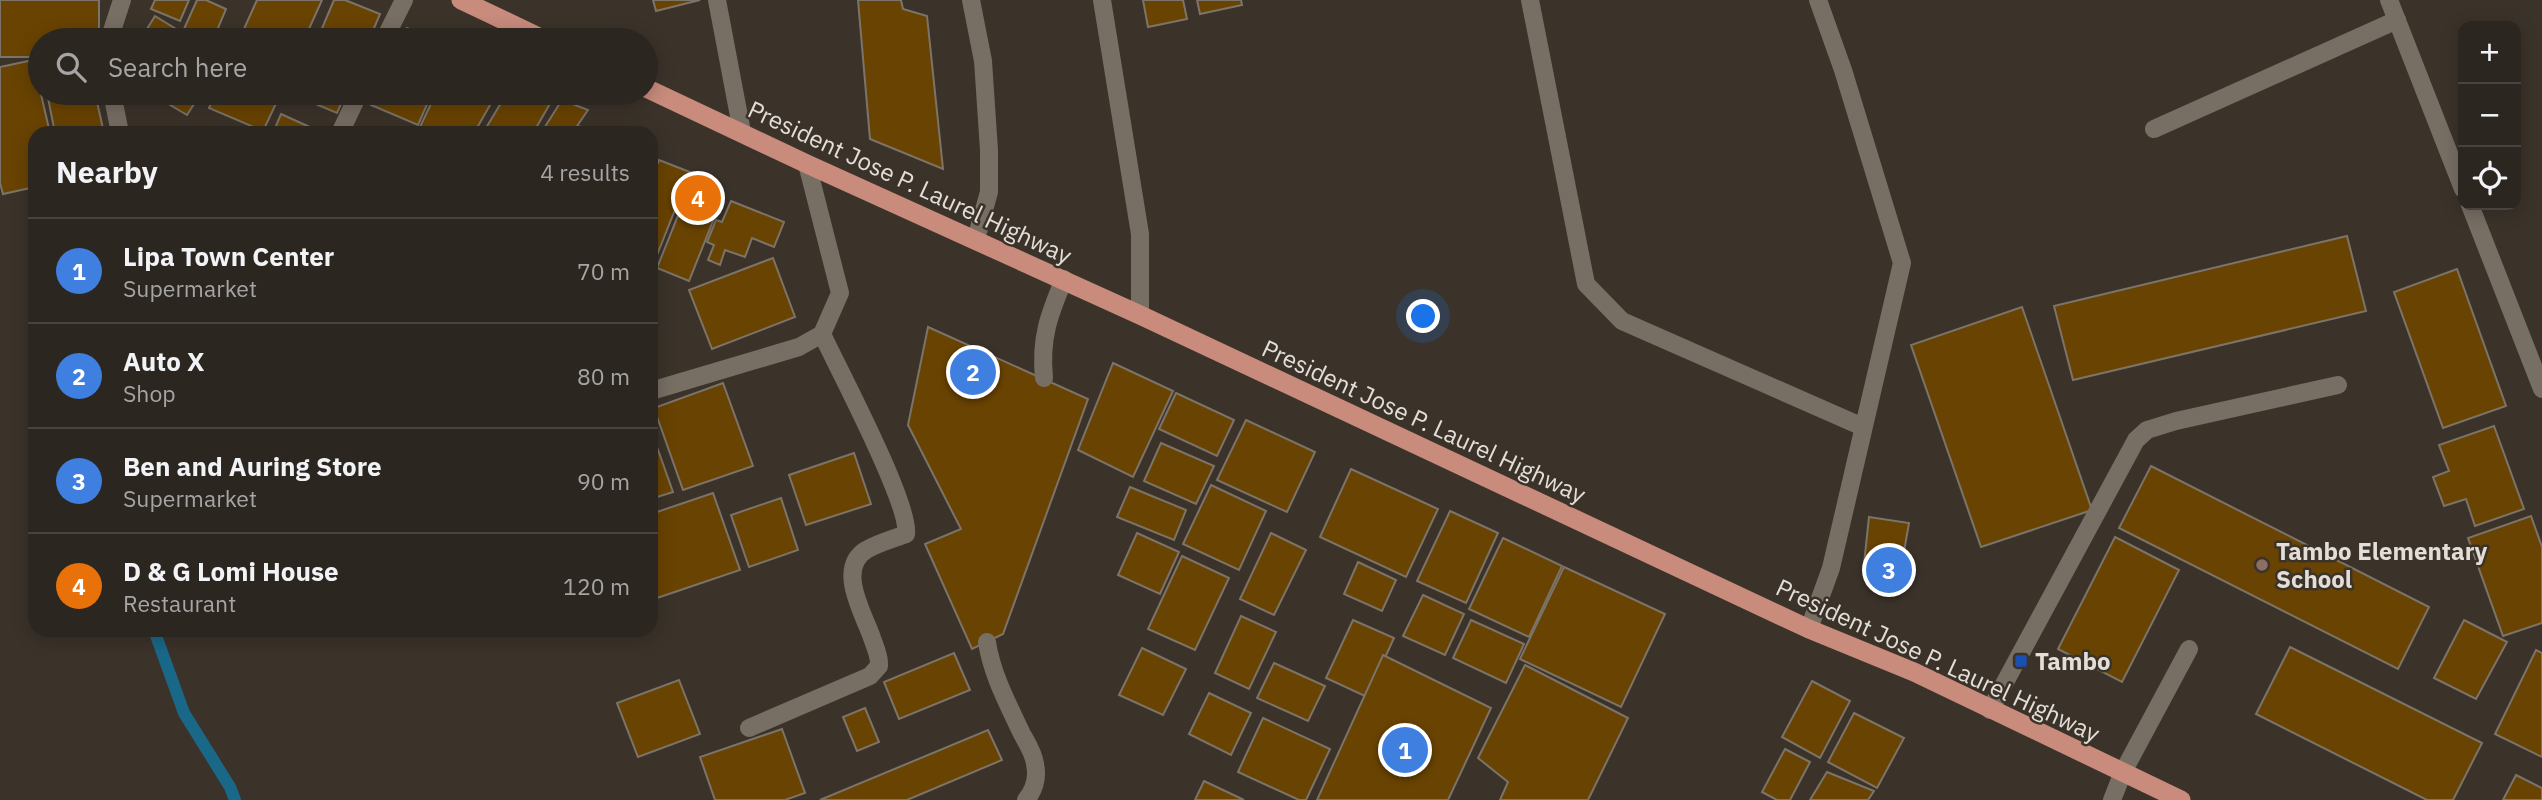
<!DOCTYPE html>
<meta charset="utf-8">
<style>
body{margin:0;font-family:"IBM Plex Sans",sans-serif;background:#38322d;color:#f1f3f6}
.controls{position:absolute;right:21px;top:21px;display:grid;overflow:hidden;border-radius:14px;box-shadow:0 4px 18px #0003}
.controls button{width:63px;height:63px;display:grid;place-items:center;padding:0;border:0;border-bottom:2px solid #48433e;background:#2c2620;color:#f1f3f6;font:35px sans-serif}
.you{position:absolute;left:1424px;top:317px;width:24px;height:24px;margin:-18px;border:5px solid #fff;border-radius:50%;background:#1a73e8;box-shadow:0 0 0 10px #1a73e833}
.badge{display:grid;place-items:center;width:46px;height:46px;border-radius:50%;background:#6fd35f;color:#fff;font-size:23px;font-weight:700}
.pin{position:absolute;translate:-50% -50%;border:4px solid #fff;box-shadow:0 2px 7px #0006}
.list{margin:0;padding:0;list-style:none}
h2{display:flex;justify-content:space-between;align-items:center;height:91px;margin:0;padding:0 28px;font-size:30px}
h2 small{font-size:23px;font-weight:400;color:#a6a5a5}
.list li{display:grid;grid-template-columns:46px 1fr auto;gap:21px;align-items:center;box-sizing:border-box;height:105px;padding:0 28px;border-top:2px solid #48433e}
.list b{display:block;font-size:26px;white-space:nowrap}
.list p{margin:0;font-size:23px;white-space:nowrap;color:#a6a5a5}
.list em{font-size:23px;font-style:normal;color:#a6a5a5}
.icon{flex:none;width:38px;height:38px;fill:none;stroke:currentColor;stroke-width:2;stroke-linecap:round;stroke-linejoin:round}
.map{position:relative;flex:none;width:2542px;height:800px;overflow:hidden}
.search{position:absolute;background:#2c2620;box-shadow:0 4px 18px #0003;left:28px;top:28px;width:630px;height:77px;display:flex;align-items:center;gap:18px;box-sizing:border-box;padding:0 24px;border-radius:38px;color:#a6a5a5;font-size:26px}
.panel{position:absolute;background:#2c2620;box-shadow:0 4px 18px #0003;left:28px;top:126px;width:630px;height:511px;border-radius:21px}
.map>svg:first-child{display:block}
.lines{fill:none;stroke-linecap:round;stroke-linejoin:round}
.stream{stroke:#1a6888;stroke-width:12}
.building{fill:#694302;stroke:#7c7469;stroke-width:2}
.service{stroke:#776e64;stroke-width:18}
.minor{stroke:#776e64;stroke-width:18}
.tertiary{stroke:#776e64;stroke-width:18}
.trunk{stroke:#c88b7c;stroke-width:19}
.education-dot{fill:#8d6e63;stroke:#3b332a;stroke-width:2.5}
.transit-dot{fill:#1a4fb4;stroke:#3b332a;stroke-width:2.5}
.labels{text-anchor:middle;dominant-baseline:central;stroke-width:5;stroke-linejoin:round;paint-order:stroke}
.street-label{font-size:24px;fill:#e3ded8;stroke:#3b332a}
.poi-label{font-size:24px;font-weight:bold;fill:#e3ded8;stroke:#3b332a;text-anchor:start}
</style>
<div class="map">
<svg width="2542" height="800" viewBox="0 0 2542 800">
<rect width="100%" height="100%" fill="#3b332a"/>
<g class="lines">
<path class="stream" d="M154 630 184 713 230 787 235 800"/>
</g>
<g class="building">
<path d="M0 0H99V40H40V57H0Z"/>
<path d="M155 0H189L180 21 151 9Z"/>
<path d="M197 0H206L226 9 213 40 184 29Z"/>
<path d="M257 0H322L304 40H239Z"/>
<path d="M334 0H345L380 14 369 40H317Z"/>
<path d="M653 0H700L656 11Z"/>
<path d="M858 0H901L903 9 927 16 943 169 870 139Z"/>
<path d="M1143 0H1183L1187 19 1148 27Z"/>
<path d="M1197 0H1241L1242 5 1200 14Z"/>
<path d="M155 16 194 40H140Z"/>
<path d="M407 28 434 40H401Z"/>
<path d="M33 60 50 133H35V187L3 194 0 183V67Z"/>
<path d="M47 93H95L104 133H55Z"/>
<path d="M150 93H201L187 115Z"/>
<path d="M216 93H281L263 131 209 108Z"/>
<path d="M295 93H346L337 113 294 95Z"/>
<path d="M377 93H432L418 125 371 105Z"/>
<path d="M436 93H497L474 133H426L419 129Z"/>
<path d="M507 93H536L551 102 533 133H483Z"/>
<path d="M562 100 588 110 577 126 599 131 598 133H541Z"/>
<path d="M281 114 323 133H273Z"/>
<path d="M659 160 690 172 651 270V179Z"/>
<path d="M691 183 723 196 689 281 657 268Z"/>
<path d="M731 201 784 222 774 247 752 238 745 257 725 250 720 265 708 260 714 245 707 242 716 220 722 222Z"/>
<path d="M2347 236 2366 311 2073 380 2054 306Z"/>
<path d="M773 258 795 317 712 349 689 290Z"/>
<path d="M2457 269 2506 406 2443 428 2394 292Z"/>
<path d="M2022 307 2092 510 1981 547 1911 345Z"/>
<path d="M928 327 1088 399 1003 634 972 649 925 544 961 529 908 425Z"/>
<path d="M1113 363 1173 391 1133 477 1078 450Z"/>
<path d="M723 383 753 466 683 490 654 408Z"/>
<path d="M1176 393 1234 420 1217 456 1159 429Z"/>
<path d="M1246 420 1315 452 1287 512 1217 480Z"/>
<path d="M2494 426 2524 509 2475 526 2466 499 2444 506 2433 477 2449 471 2439 445Z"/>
<path d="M651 430 673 492 651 499Z"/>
<path d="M1161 443 1214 466 1196 504 1144 481Z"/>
<path d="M854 453 871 504 806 525 789 475Z"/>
<path d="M2151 466 2429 607 2398 669 2119 528Z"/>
<path d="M1351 469 1438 509 1406 577 1320 537Z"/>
<path d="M1211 485 1266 511 1239 570 1183 544Z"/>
<path d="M1130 487 1186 510 1174 540 1117 517Z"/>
<path d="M713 493 740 570 651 600V514Z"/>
<path d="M781 498 798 550 749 567 731 515Z"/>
<path d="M1450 511 1498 533 1466 603 1417 581Z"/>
<path d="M2531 516 2542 547V623L2503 636 2468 538Z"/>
<path d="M1869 517 1909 523 1899 580 1864 564Z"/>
<path d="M1137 533 1179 552 1160 594 1118 575Z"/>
<path d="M1271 533 1306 550 1274 615 1240 599Z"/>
<path d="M2115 537 2179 570 2122 682 2058 649Z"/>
<path d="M1503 538 1562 566 1529 637 1469 609Z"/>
<path d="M1182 556 1229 578 1195 650 1148 629Z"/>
<path d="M1358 562 1396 580 1382 611 1344 594Z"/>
<path d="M1564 567 1665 614 1621 707 1520 659Z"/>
<path d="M1423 595 1464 614 1445 655 1403 636Z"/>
<path d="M1241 616 1276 632 1249 689 1215 673Z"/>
<path d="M1353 620 1394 638 1367 697 1326 678Z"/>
<path d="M1471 620 1524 644 1506 683 1453 658Z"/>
<path d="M2464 620 2507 642 2476 699 2434 678Z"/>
<path d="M2290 647 2482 743 2453 800H2427L2256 714Z"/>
<path d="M1142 648 1186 669 1163 715 1119 695Z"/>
<path d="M2536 650 2542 653V757L2495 734Z"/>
<path d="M954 653 970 690 899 719 884 682Z"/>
<path d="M1383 655 1491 708 1448 800H1317Z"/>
<path d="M1274 663 1325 686 1308 721 1257 698Z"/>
<path d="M1525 665 1628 718 1588 800H1500L1508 782 1478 758Z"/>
<path d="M679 680 700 734 638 757 617 703Z"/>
<path d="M1812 681 1850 701 1820 758 1782 737Z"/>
<path d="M1209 693 1251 713 1231 755 1189 734Z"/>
<path d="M865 708 879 742 857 751 843 717Z"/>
<path d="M1854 713 1904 738 1877 788 1828 762Z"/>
<path d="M1263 718 1330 749 1306 800H1299L1238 772Z"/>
<path d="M782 729 805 793 785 800H715L700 757Z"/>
<path d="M988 730 1002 760 907 800H820Z"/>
<path d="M1785 749 1810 762 1790 800H1777L1762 792Z"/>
<path d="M1827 772 1874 791 1868 800H1810Z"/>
<path d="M2516 775 2542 788V800H2503Z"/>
<path d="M1204 781 1244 800H1195Z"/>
</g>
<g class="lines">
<g class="service">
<path d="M717 0 742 132"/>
<path d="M109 40 122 0"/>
<path d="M112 93 120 133"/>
<path d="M2154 129 2397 20"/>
<path d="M1044 378C1040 338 1049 315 1064 279"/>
<path d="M987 642C992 675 1008 704 1022 734 1027 743 1034 754 1035 764 1038 778 1035 789 1026 800"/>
<path d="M1990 710 2136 440 2147 430 2176 421 2338 385"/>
<path d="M2112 800 2123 772 2189 649"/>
</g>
<g class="minor">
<path d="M971 0 983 61 989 150V192L976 239"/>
<path d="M1102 0 1140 234V315"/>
<path d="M1530 0 1586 284 1622 321 1863 427"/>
<path d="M384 40 404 0"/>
<path d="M340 133 359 93"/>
<path d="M651 391 799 347 822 334 840 293 807 164"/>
<path d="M1809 629 1831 568 1902 263 1843 70 1818 0"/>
<path d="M749 728 870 676 879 666C880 655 874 645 871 635 862 611 837 568 866 550 878 543 893 539 906 534 911 506 838 368 822 334"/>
</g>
<g class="tertiary">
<path d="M2389 0 2463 189"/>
<path d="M2470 205 2542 389"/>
</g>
<g class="trunk">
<path d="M461 0 545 40"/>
<path d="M646 88 807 164 1140 315 1809 629 1914 672 2181 800"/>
</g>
</g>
<circle class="education-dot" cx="2262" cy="565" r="7"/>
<rect class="transit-dot" x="2014" y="654" width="14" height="14" rx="3.5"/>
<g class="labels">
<g class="street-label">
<text transform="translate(910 182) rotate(25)">President Jose P. Laurel Highway</text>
<text transform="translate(1424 421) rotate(25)">President Jose P. Laurel Highway</text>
<text transform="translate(1938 660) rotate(25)">President Jose P. Laurel Highway</text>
</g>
<g class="poi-label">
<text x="2276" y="551">Tambo Elementary<tspan x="2276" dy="28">School</tspan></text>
<text x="2035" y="661">Tambo</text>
</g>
</g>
</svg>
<div class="controls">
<button>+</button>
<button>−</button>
<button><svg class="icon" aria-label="locate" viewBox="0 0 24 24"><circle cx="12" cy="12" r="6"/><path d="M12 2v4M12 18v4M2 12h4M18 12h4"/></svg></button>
</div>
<div class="you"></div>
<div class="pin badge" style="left:1405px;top:750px;background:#3f7fe0">1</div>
<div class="pin badge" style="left:973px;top:372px;background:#3f7fe0">2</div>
<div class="pin badge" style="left:1889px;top:570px;background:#3f7fe0">3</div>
<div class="pin badge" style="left:698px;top:198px;background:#e8710a">4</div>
<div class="search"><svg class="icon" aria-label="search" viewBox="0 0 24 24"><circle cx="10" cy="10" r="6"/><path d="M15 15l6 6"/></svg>Search here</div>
<section class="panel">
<h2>Nearby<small>4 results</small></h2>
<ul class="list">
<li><span class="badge" style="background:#3f7fe0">1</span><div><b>Lipa Town Center</b><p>Supermarket</p></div><em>70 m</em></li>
<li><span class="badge" style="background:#3f7fe0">2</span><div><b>Auto X</b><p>Shop</p></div><em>80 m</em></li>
<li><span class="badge" style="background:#3f7fe0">3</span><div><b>Ben and Auring Store</b><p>Supermarket</p></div><em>90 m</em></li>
<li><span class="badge" style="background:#e8710a">4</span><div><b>D &amp; G Lomi House</b><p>Restaurant</p></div><em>120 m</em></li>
</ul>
</section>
</div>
